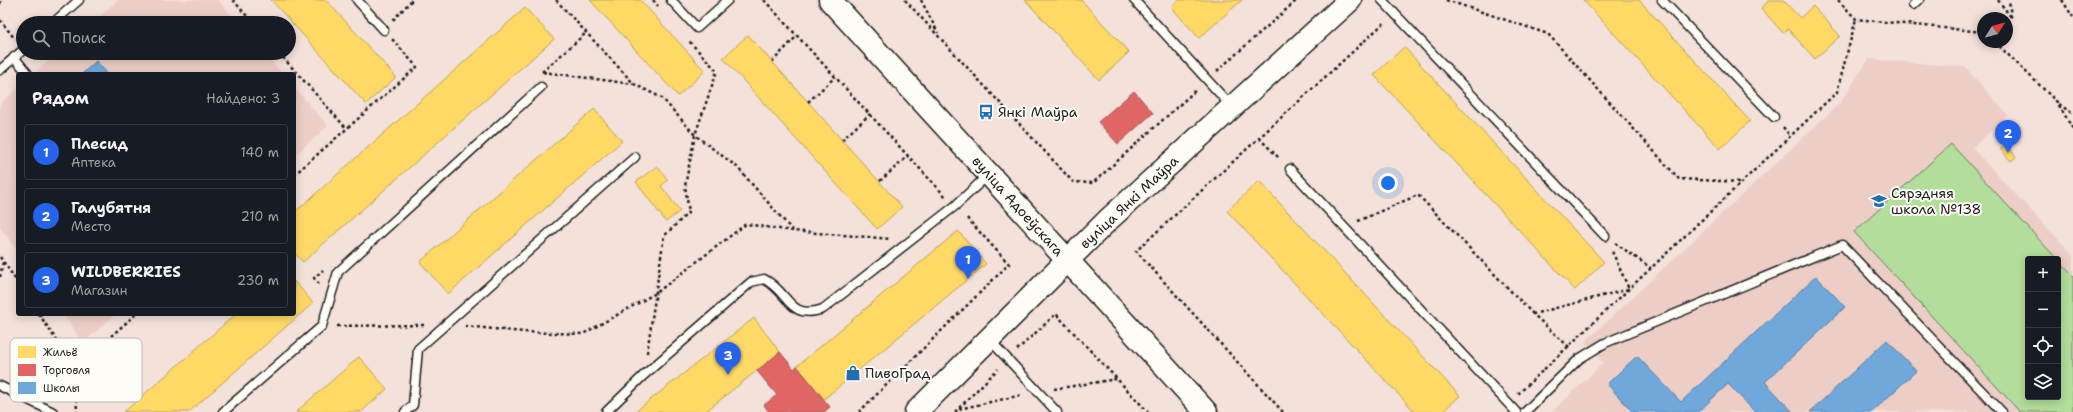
<!DOCTYPE html>
<html lang="ru">
<meta charset="utf-8">
<style>
body{margin:0;font-family:"Shantell Sans",sans-serif;background:#20242c;color:#f1f3f6}
.controls{position:absolute;right:12px;bottom:12px;display:grid;overflow:hidden;border-radius:4px;box-shadow:0 2px 10px #0003}
.controls button{width:36px;height:36px;display:grid;place-items:center;padding:0;border:0;border-bottom:1px solid #363941;background:#171b24;color:#f1f3f6;font:20px sans-serif}
.compass{position:absolute;left:1977px;top:12px;width:36px;height:36px;border-radius:50%;background:#171b24;box-shadow:0 2px 10px #0003;rotate:53deg}
.you{position:absolute;left:1388px;top:183px;width:14px;height:14px;margin:-10px;border:3px solid #fff;border-radius:50%;background:#1a73e8;box-shadow:0 0 0 6px #1a73e833}
.badge{display:grid;place-items:center;width:26px;height:26px;border-radius:50%;background:#2563eb;color:#fff;font-size:13px;font-weight:700}
.pin{position:absolute;translate:-50% -33px;filter:drop-shadow(0 1px 2px #0008)}
.pin::after{content:'';position:absolute;top:21px;width:14px;height:12px;background:inherit;clip-path:polygon(0 0,100% 0,50% 100%)}
.list{margin:0;padding:0;list-style:none}
h2{display:flex;justify-content:space-between;align-items:center;height:52px;margin:0;padding:0 16px;font-size:17px}
h2 small{font-size:13px;font-weight:400;color:#9ea1a6}
.list li{display:grid;grid-template-columns:26px 1fr auto;gap:12px;align-items:center;box-sizing:border-box;height:56px;margin:0 8px 8px;padding:0 8px;border:1px solid #363941;border-radius:4px}
.list b{display:block;font-size:15px;white-space:nowrap}
.list p{margin:0;font-size:13px;white-space:nowrap;color:#9ea1a6}
.list em{font-size:13px;font-style:normal;color:#9ea1a6}
.icon{flex:none;width:22px;height:22px;fill:none;stroke:currentColor;stroke-width:2;stroke-linecap:round;stroke-linejoin:round}
.map{position:relative;flex:none;width:2073px;height:412px;overflow:hidden}
.search{position:absolute;background:#171b24;box-shadow:0 2px 10px #0003;left:16px;top:16px;width:280px;height:44px;display:flex;align-items:center;gap:10px;box-sizing:border-box;padding:0 14px;border-radius:22px;color:#9ea1a6;font-size:15px}
.panel{position:absolute;background:#171b24;box-shadow:0 2px 10px #0003;left:16px;top:72px;width:280px;height:244px;border-radius:4px}
.map>svg:first-child{display:block}
.built{fill:#eccec6;fill-rule:evenodd}
.green{fill:#b2dd9a;stroke:#677c5b}
.homes{fill:#ffd966;stroke:#bba050}
.shops{fill:#e06666;stroke:#a55050}
.schools{fill:#6fa8dc;stroke:#567ea2}
.lines{fill:none;stroke-linecap:round;stroke-linejoin:round}
.lane-casing{stroke:#1c1c1c;stroke-width:11}
.secondary-casing{stroke:#1c1c1c;stroke-width:25}
.path{stroke:#1c1c1c;stroke-width:2.5;stroke-dasharray:3 3;stroke-linecap:butt}
.lane{stroke:#fdfcf7;stroke-width:8}
.secondary{stroke:#fdfcf7;stroke-width:22}
.labels{text-anchor:middle;dominant-baseline:central;stroke-width:4;stroke-linejoin:round;paint-order:stroke}
.poi-label{font-size:14px;fill:#1c1c1c;stroke:#fdfcf7;text-anchor:start}
.street-label{font-size:14px;fill:#1c1c1c;stroke:#fdfcf7}
.key{fill:#fdfcf7;stroke:#bab9b5;stroke-width:1}
.key-label{font-size:11px;fill:#1c1c1c}
</style>
<div class="map">
<svg width="2073" height="412" viewBox="0 0 2073 412">
<rect width="100%" height="100%" fill="#f3e1da"/>
<filter id="ink" filterUnits="userSpaceOnUse"><feTurbulence type="fractalNoise" baseFrequency=".025" numOctaves="2"/><feDisplacementMap in="SourceGraphic" scale="8" xChannelSelector="R" yChannelSelector="G"/><feConvolveMatrix kernelMatrix="1 2 1 2 8 2 1 2 1" color-interpolation-filters="sRGB"/></filter>
<g filter="url(#ink)">
<g class="built">
<path d="M118 0H218L238 23H92Z"/>
<path d="M58 53H264L283 74H34Z"/>
<path d="M1869 59 1965 67 2008 115 1972 148 2073 255V412H1552L1603 363 1585 342 1840 103ZM2028 259H2058V397H2028Z"/>
<path d="M294 87 328 126 294 156Z"/>
<path d="M18 88V252L0 227V104Z"/>
<path d="M63 314H116L83 343Z"/>
</g>
<path class="green" d="M1951 144 2057 259H2028V397H2058V260L2073 276V412H2020L1854 232Z"/>
<g class="homes">
<path d="M271 0H326L396 77 366 104Z"/>
<path d="M590 0H640L705 71 678 96Z"/>
<path d="M1025 0H1081L1129 52 1099 80Z"/>
<path d="M1179 0H1242L1199 38 1171 7Z"/>
<path d="M1583 0H1639L1750 121 1720 149Z"/>
<path d="M1770 0H1783L1800 18 1813 6 1840 36 1815 59 1788 29 1783 33 1761 8Z"/>
<path d="M525 8 554 39 303 262 294 253V213Z"/>
<path d="M748 35 902 207 877 229 723 58Z"/>
<path d="M1404 47 1604 262 1575 290 1374 75Z"/>
<path d="M594 109 622 141 448 294 420 262Z"/>
<path d="M2007 145 2016 157 2011 161 2000 149Z"/>
<path d="M657 166 668 180 661 186 680 211 666 222 636 182Z"/>
<path d="M1259 181 1460 396 1442 412H1415L1227 211Z"/>
<path d="M958 231 986 264 824 399 797 366Z"/>
<path d="M294 281 313 303 189 412H124L236 314H294Z"/>
<path d="M754 318 780 352 705 412H635Z"/>
<path d="M359 357 387 389 361 412H296Z"/>
</g>
<g class="shops">
<path d="M1134 91 1153 113 1118 144 1098 122Z"/>
<path d="M780 352 794 369 797 366 830 407 824 412H769L764 405 777 395 757 371Z"/>
</g>
<g class="schools">
<path d="M96 61 108 74H82Z"/>
<path d="M1816 276 1845 307 1765 382 1793 412H1755L1728 384 1698 412H1633L1607 384 1637 356 1681 402Z"/>
<path d="M1887 340 1916 371 1872 412H1810Z"/>
</g>
<g class="lines">
<g class="lane-casing">
<g id="lane">
<path d="M357 0 384 30"/>
<path d="M671 0 697 28 728 0"/>
<path d="M1134 0 1232 107"/>
<path d="M1382 0 1605 236"/>
<path d="M1662 0 1774 117"/>
<path d="M1913 5 1919 0"/>
<path d="M53 23 79 0"/>
<path d="M14 57 28 74"/>
<path d="M0 70 23 50"/>
<path d="M1290 169 1516 412"/>
<path d="M989 339 1057 412"/>
<path d="M0 386 53 412"/>
<path d="M223 412 322 326 338 272 541 87"/>
<path d="M405 412 413 405 418 349 635 157"/>
<path d="M606 412 644 375 751 282 764 279C790 292 788 321 823 309L955 206 988 175"/>
<path d="M1525 412 1579 359 1605 343 1842 245 2002 412"/>
</g>
</g>
<g class="secondary-casing">
<g id="secondary">
<path d="M830 0 1206 412"/>
<path d="M916 412 1108 220 1350 0"/>
</g>
</g>
<g class="path">
<path d="M233 0 253 23"/>
<path d="M556 0 634 84 662 98 695 135 737 167 793 231 891 239"/>
<path d="M653 0 658 6"/>
<path d="M764 0 946 197"/>
<path d="M905 0 1073 182 1093 183 1197 89"/>
<path d="M921 0 938 33"/>
<path d="M1446 0 1548 34 1679 179 1741 182"/>
<path d="M1838 0 1856 19 1983 32"/>
<path d="M1998 0 2011 17"/>
<path d="M2062 0 2073 17"/>
<path d="M0 4 1 0"/>
<path d="M0 20 15 39"/>
<path d="M393 20 412 0"/>
<path d="M2007 22 2011 17 2009 0"/>
<path d="M1995 42 2057 102 2073 129"/>
<path d="M279 53 347 129"/>
<path d="M772 62 797 36"/>
<path d="M1217 71 1297 0"/>
<path d="M542 72 586 33"/>
<path d="M543 72 633 84"/>
<path d="M808 102 835 77"/>
<path d="M2059 104 2073 114"/>
<path d="M1783 127 1790 136"/>
<path d="M1259 138 1280 159"/>
<path d="M842 140 870 114"/>
<path d="M294 175 417 67 392 39"/>
<path d="M880 181 908 156"/>
<path d="M1358 221 1418 195 1533 314"/>
<path d="M1615 243 1651 268"/>
<path d="M0 257 18 283"/>
<path d="M0 277 3 262"/>
<path d="M319 284 314 278 323 270"/>
<path d="M39 314 75 368 77 412"/>
<path d="M337 326 424 325"/>
<path d="M465 326 523 332 583 334 656 293 746 224 793 231"/>
<path d="M1569 347 1533 314 1629 289 1611 249"/>
<path d="M1017 350 1056 314 1148 412"/>
<path d="M647 353 664 236 689 212 685 186 695 135 717 71 689 41"/>
<path d="M75 368 136 314"/>
<path d="M1054 389 1117 379"/>
<path d="M1518 394 1837 92 1856 19"/>
<path d="M959 409 1022 395"/>
<path d="M859 412 1009 264 965 216"/>
<path d="M955 412 998 369"/>
<path d="M1283 412 1136 251 1385 22"/>
</g>
<use href="#lane" class="lane"/>
<use href="#secondary" class="secondary"/>
</g>
</g>
<defs>
<g id="bus-bare" transform="scale(1.2)"><path d="M-5-6H5V4H4V6H2V4H-2V6H-4V4H-5ZM-3.5-4V0h7V-4ZM-3.5 1.2v1.5H-2V1.2ZM2 1.2v1.5H3.5V1.2Z" fill="#1f6fb2" stroke="#fdfcf7" stroke-width="2.5" paint-order="stroke"/></g>
<g id="school-bare" transform="scale(1.2)"><path d="M0-5L7-2L0 1L-7-2ZM-4 1L0 2.5L4 1V4Q0 6-4 4Z" fill="#1f6fb2" stroke="#fdfcf7" stroke-width="2.5" paint-order="stroke"/></g>
<g id="shop-bare" transform="scale(1.2)"><path d="M-5-2.5h2.3a2.7 3.5 0 0 1 5.4 0H5L5.5 6h-11ZM-1.5-2.5h3a1.5 2.3 0 0 0-3 0Z" fill="#1f6fb2" stroke="#fdfcf7" stroke-width="2.5" paint-order="stroke"/></g>
</defs>
<g fill-rule="evenodd">
<use href="#bus-bare" x="986" y="112"/>
<use href="#school-bare" x="1879" y="201"/>
<use href="#shop-bare" x="853" y="373"/>
</g>
<g class="labels">
<g class="poi-label">
<text x="998" y="112">Янкі Маўра</text>
<text x="1891" y="193">Сярэдняя<tspan x="1891" dy="16">школа №138</tspan></text>
<text x="865" y="373">ПивоГрад</text>
</g>
<g class="street-label">
<text transform="translate(1129 202) rotate(-43)">вуліца Янкі Маўра</text>
<text transform="translate(1018 206) rotate(48)">вуліца Адоеўскага</text>
</g>
</g>
<rect x="10" y="338" width="132" height="64" rx="6" class="key"/>
<rect x="18" y="346" width="18" height="12" fill="#ffd966"/>
<rect x="18" y="364" width="18" height="12" fill="#e06666"/>
<rect x="18" y="382" width="18" height="12" fill="#6fa8dc"/>
<g class="key-label">
<text x="43" y="356">Жильё</text>
<text x="43" y="374">Торговля</text>
<text x="43" y="392">Школы</text>
</g>
</svg>
<div class="controls">
<button>+</button>
<button>−</button>
<button><svg class="icon" aria-label="locate" viewBox="0 0 24 24"><circle cx="12" cy="12" r="6"/><path d="M12 2v4M12 18v4M2 12h4M18 12h4"/></svg></button>
<button><svg class="icon" aria-label="layers" viewBox="0 0 24 24"><path d="M12 4l9 5-9 5-9-5zM3 14l9 5 9-5"/></svg></button>
</div>
<svg class="compass" viewBox="-18 -18 36 36"><path d="M0-13l5 13h-10z" fill="#e53935"/><path d="M0 13l5-13h-10z" fill="#9ea1a6"/></svg>
<div class="you"></div>
<div class="pin badge" style="left:968px;top:279px">1</div>
<div class="pin badge" style="left:2008px;top:153px">2</div>
<div class="pin badge" style="left:728px;top:375px">3</div>
<div class="search"><svg class="icon" aria-label="search" viewBox="0 0 24 24"><circle cx="10" cy="10" r="6"/><path d="M15 15l6 6"/></svg>Поиск</div>
<section class="panel">
<h2>Рядом<small>Найдено: 3</small></h2>
<ul class="list">
<li><span class="badge">1</span><div><b>Плесид</b><p>Аптека</p></div><em>140 m</em></li>
<li><span class="badge">2</span><div><b>Галубятня</b><p>Место</p></div><em>210 m</em></li>
<li><span class="badge">3</span><div><b>WILDBERRIES</b><p>Магазин</p></div><em>230 m</em></li>
</ul>
</section>
</div>
